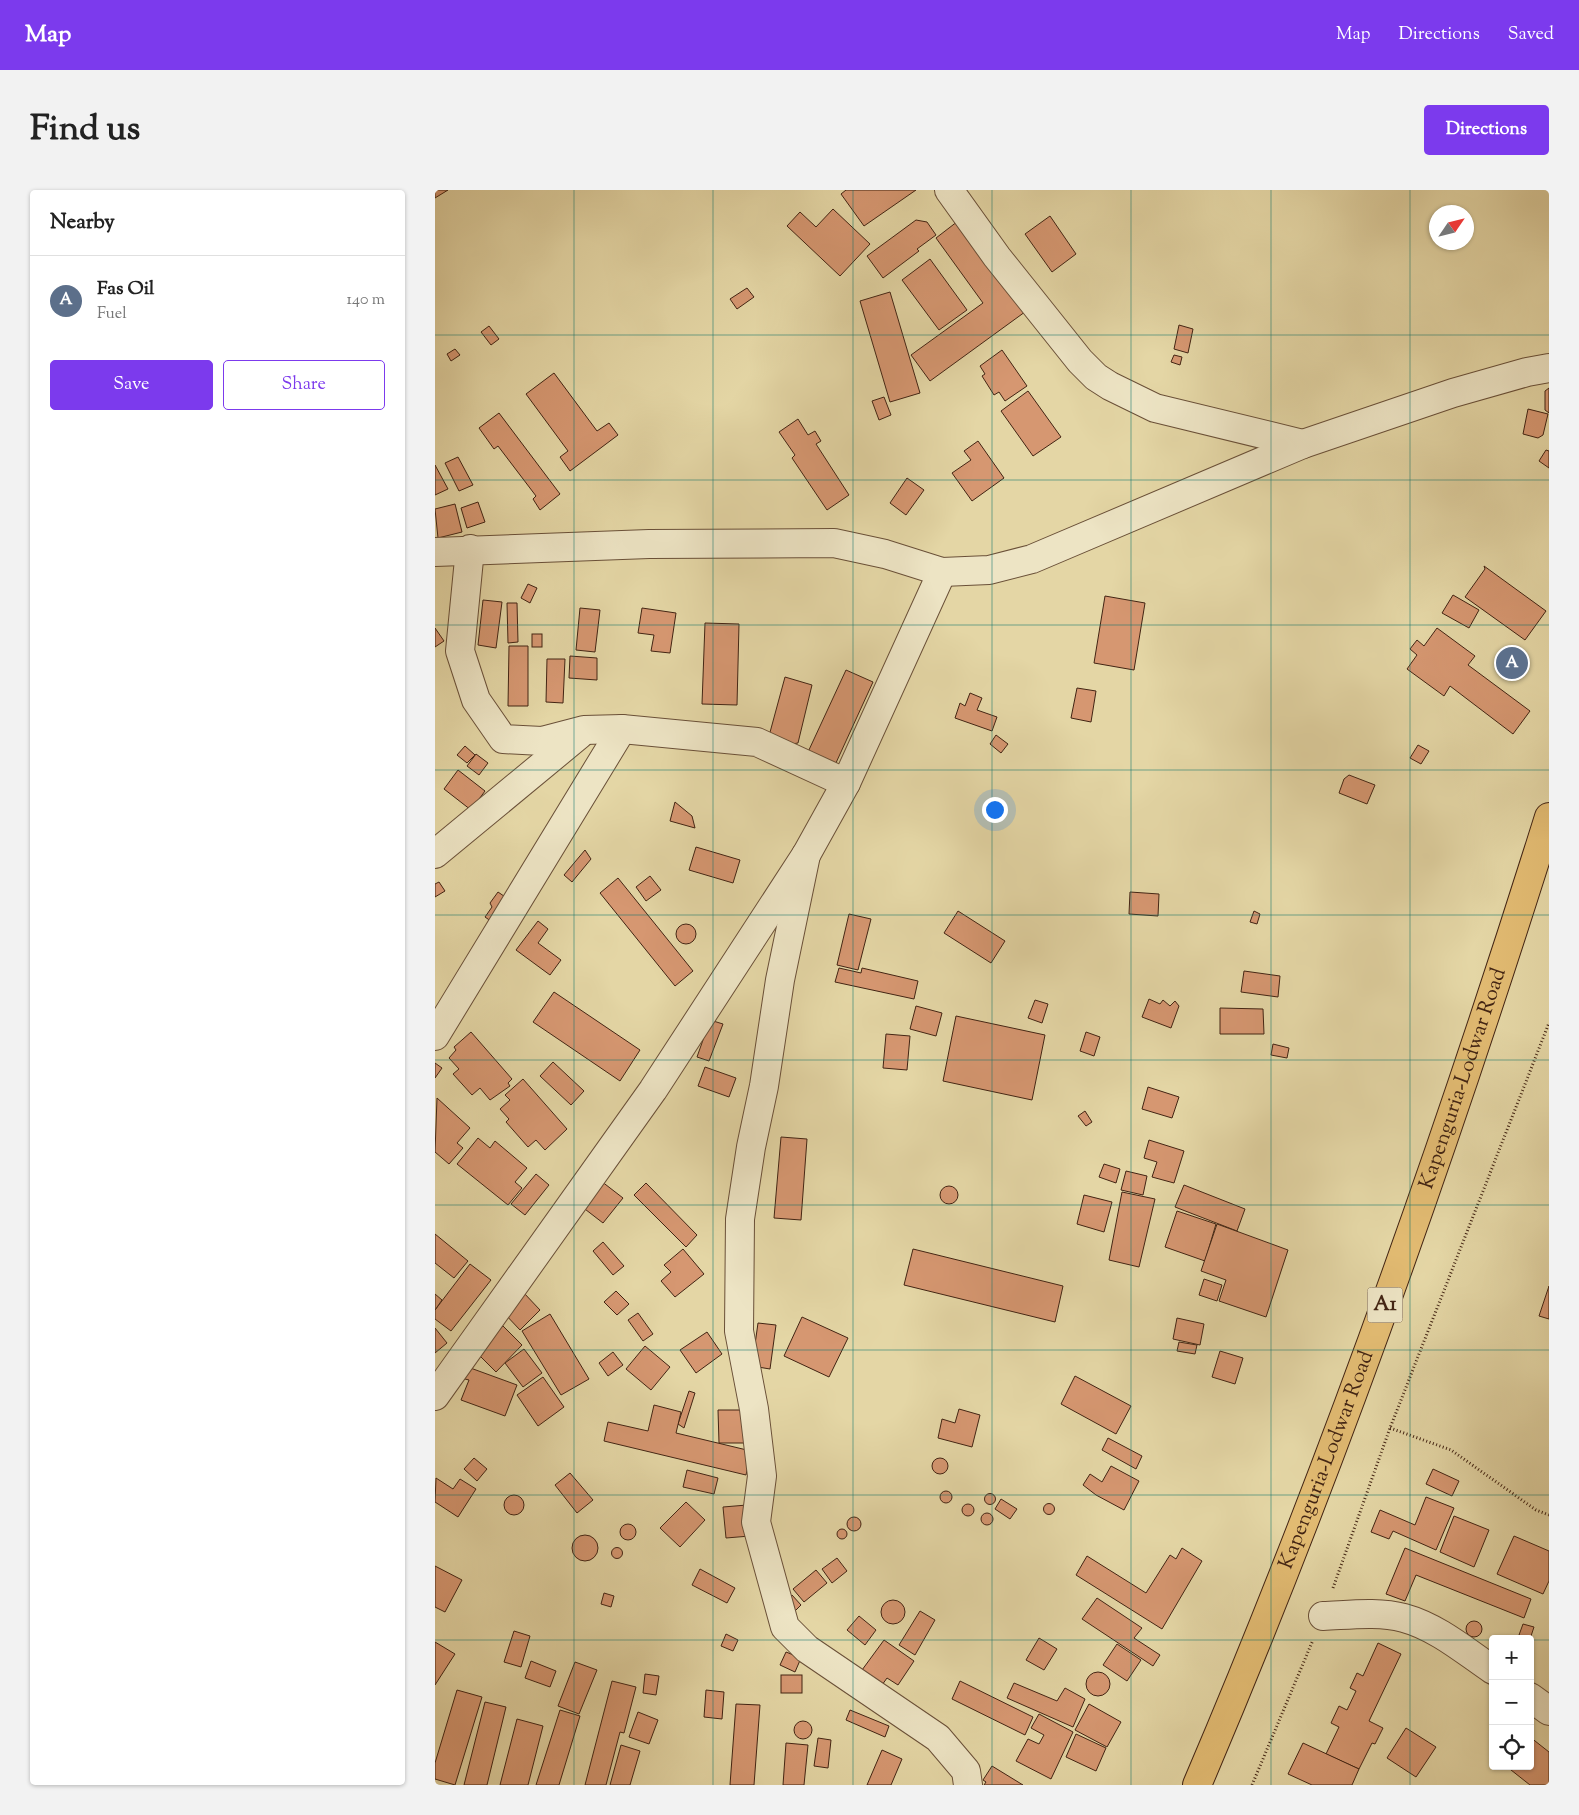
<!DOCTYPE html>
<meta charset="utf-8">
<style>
body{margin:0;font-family:"Sorts Mill Goudy",serif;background:#f2f2f2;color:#222}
.controls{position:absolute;right:15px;bottom:15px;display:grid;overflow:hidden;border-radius:5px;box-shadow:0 1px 4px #0004}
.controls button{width:45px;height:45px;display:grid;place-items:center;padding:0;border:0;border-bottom:1px solid #e0e0e0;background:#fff;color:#222;font:25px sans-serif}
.compass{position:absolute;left:994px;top:15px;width:45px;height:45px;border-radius:50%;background:#fff;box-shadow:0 1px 4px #0004;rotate:55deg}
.you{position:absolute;left:559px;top:619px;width:18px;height:18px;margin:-12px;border:4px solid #fff;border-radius:50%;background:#1a73e8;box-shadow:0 0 0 8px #1a73e833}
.badge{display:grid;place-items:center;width:32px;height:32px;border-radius:50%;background:#7c3aed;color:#fff;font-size:16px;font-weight:700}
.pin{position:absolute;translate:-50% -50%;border:2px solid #fff;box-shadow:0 1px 5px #0006}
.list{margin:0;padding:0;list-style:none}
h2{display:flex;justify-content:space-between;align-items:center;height:65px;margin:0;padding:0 20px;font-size:21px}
h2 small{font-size:16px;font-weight:400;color:#767676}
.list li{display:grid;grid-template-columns:32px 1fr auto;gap:15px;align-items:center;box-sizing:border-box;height:90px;padding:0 20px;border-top:1px solid #e0e0e0}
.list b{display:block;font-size:19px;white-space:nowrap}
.list p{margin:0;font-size:16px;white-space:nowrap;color:#767676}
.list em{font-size:16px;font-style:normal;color:#767676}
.actions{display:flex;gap:10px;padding:15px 20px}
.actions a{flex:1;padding:11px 0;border:1px solid #7c3aed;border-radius:5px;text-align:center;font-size:18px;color:#7c3aed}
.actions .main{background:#7c3aed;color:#fff}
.icon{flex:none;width:28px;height:28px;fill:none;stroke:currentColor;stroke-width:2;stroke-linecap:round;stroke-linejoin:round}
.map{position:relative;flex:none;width:1114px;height:1595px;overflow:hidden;border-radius:5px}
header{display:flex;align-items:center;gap:30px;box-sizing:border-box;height:70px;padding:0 25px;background:#7c3aed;color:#fff}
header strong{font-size:24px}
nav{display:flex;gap:28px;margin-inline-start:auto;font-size:18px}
.intro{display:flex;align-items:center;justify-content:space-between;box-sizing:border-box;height:120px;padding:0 30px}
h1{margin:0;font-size:35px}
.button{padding:12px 22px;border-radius:5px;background:#7c3aed;color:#fff;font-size:18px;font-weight:700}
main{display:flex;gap:30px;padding:0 30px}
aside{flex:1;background:#fff;border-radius:5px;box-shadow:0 1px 4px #0004}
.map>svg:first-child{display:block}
.building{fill:#d69771;stroke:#422413}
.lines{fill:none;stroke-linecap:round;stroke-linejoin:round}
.minor-casing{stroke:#6a5038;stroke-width:30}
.tertiary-casing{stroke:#6a5038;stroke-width:30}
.trunk-casing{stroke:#422413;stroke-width:30}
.path{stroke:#422413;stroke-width:3;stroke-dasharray:1 2.5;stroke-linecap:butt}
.minor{stroke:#ede4c4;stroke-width:28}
.tertiary{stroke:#ede4c4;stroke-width:28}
.trunk{stroke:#e2bb72;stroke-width:28}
.grid{fill:none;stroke:#0f766e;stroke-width:1;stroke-opacity:0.55}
.labels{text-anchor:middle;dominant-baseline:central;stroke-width:4.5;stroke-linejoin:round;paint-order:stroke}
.shield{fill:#ede4c4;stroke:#755e48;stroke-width:1}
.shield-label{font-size:20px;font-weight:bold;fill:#422413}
.street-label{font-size:21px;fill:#422413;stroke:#ede4c4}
</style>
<header>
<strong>Map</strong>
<nav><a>Map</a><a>Directions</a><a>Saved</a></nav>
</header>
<div class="intro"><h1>Find us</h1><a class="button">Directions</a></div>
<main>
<aside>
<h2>Nearby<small></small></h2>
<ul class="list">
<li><span class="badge" style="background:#5c6f8a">A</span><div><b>Fas Oil</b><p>Fuel</p></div><em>140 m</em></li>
</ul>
<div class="actions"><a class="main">Save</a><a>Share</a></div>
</aside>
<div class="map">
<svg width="1114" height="1595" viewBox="0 0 1114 1595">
<rect width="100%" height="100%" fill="#e4d6a5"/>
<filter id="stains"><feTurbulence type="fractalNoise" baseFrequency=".004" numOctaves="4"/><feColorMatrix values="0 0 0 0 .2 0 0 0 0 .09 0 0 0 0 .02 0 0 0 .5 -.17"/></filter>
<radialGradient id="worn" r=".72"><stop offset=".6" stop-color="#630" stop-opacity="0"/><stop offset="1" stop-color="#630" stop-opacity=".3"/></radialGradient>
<!-- building -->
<g class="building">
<polygon points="0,0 13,0 0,8"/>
<polygon points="411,0 481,0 429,36 406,4"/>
<polygon points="398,19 435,54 405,86 352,36 365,22 381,37"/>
<polygon points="615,26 641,64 617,82 590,44"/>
<polygon points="527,28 594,119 495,191 476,165 548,113 501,48"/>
<polygon points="481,30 492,32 501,45 482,59 484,61 448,88 432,66"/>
<polygon points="495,69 532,120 504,140 467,90"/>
<polygon points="312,98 319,107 302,119 295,109"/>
<polygon points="455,102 485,203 455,212 425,111"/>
<polygon points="744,135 758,139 753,163 739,159"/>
<polygon points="54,136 64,149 56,155 46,142"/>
<polygon points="20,159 25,165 16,171 12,164"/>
<polygon points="567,160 592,196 570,211 564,202 559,205 547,186 550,184 545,176"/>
<polygon points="739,165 747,167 745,175 736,172"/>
<polygon points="119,183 162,241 174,233 183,245 135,281 125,267 133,261 91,204"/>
<polygon points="1114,198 1114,223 1110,220 1110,201"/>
<polygon points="593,201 626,247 598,266 566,221"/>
<polygon points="449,207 456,225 444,230 437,211"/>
<polygon points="1093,219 1113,224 1108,245 1103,248 1088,244"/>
<polygon points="64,223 125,304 105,320 98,309 101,306 63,256 59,259 44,238"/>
<polygon points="363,229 373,245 380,241 386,251 381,254 414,305 392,320 357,268 360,265 344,242"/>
<polygon points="543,251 569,288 537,311 517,283 536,270 529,261"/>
<polygon points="1111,260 1114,261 1114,278 1104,271"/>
<polygon points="23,267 38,295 24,301 10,273"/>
<polygon points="0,275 13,299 0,305"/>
<polygon points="472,288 489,300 471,325 455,313"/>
<polygon points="43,312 50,332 32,338 26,318"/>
<polygon points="20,314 27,342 3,348 0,319"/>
<polygon points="1049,376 1111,421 1090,450 1030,407 1050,379"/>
<polygon points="93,394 102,398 95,413 86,408"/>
<polygon points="1018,405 1044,420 1034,438 1007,423"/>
<polygon points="670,406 710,413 699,480 659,473"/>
<polygon points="48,410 67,412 61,458 43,455"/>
<polygon points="72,413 82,413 83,452 73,453"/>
<polygon points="145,418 165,420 160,462 141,460"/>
<polygon points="207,418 241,423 235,463 216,461 219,445 203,443"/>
<polygon points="270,433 304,434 302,515 267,514"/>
<polygon points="0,438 9,451 0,457"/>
<polygon points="1002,438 1040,466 1033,475 1095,521 1078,544 1015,496 1009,506 972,479 982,465 975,459 982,450 989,456"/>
<rect x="97" y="444" width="10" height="13"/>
<polygon points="74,456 93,456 93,516 73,516"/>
<polygon points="135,466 162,468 162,490 134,488"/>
<polygon points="112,469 130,469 128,513 111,512"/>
<polygon points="411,480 438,492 400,575 373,562"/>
<polygon points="350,487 377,495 363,553 357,554 334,546"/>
<polygon points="642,498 661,501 656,532 636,528"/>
<polygon points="535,503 547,508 542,520 562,527 557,541 520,528 525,513 530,516"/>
<polygon points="561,545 573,554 566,563 555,554"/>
<polygon points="983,555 994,561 986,574 975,568"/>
<polygon points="30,556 40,565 32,573 22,565"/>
<polygon points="41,564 53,573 44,585 32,576"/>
<polygon points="23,580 50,601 36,620 9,599"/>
<polygon points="914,585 940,595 932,614 904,603 909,589"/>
<polygon points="240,612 257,626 260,638 235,631"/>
<polygon points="261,657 305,670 298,693 254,680"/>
<polygon points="150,660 156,669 137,692 129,685"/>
<polygon points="215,686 226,700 211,711 201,697"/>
<polygon points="183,688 258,781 240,796 165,703"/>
<polygon points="4,692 10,701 0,707 0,694"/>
<polygon points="63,702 79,713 63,736 50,727 57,717 55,713"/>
<polygon points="695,702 724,704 723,726 694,724"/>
<polygon points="523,721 570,751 556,773 509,743"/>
<polygon points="819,721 825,724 822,734 815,732"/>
<polygon points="414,724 436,729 423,780 402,775"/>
<polygon points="103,731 113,739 103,753 126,770 115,785 81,760"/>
<circle cx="251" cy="744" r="10"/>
<polygon points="404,778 426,783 427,778 483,791 479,809 400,792"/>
<polygon points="809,781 845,786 843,807 806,802"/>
<polygon points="119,802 205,860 185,891 98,832"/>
<polygon points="714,809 725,814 728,810 735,816 740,811 744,816 736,838 707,827"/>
<polygon points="600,810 613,814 607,833 593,828"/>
<polygon points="481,816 507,823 501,846 475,839"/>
<polygon points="785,818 828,819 829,844 785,844"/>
<polygon points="521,826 610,845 597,910 508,891"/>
<polygon points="275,830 288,834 274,871 262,867"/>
<polygon points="36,842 77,889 73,893 75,896 55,910 45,898 37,905 18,884 24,879 14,868 21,860 19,857"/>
<polygon points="651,842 665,847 659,866 645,861"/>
<polygon points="451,844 475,846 472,880 448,878"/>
<polygon points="838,854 854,858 852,868 836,865"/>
<polygon points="118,872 149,901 136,915 105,886"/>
<polygon points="0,873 7,878 0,888"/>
<polygon points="270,877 301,888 294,907 263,896"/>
<polygon points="88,889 132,939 110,960 101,950 93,957 71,932 74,929 65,919 75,910 70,905"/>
<polygon points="713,897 744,907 737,928 707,919"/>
<polygon points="2,908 35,938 22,953 28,958 14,974 0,962"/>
<polygon points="650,921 657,932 651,936 643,926"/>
<polygon points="346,947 372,949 366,1030 339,1028"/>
<polygon points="43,948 55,958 60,951 92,978 80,992 87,998 73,1015 22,974"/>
<polygon points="714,950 749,961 739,993 717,987 722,972 709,968"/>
<polygon points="669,974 685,979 681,993 664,987"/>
<polygon points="691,981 712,986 708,1005 686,1000"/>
<polygon points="101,984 114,995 90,1025 76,1014"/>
<polygon points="166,991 188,1008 168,1033 146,1016"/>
<polygon points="211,993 262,1045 251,1057 199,1005"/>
<polygon points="749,995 810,1019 802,1041 740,1017"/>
<circle cx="514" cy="1005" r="9"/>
<polygon points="687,1002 720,1009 704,1077 674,1070"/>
<polygon points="649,1005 677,1012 669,1042 642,1034"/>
<polygon points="742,1021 781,1034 770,1071 730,1057"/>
<polygon points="782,1034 853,1060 831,1127 784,1111 791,1090 766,1081"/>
<polygon points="0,1044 33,1071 19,1088 0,1073"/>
<polygon points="168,1052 189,1076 178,1085 158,1061"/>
<polygon points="248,1059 269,1084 240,1107 226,1091 236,1082 229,1075"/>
<polygon points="478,1059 628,1096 620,1132 469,1095"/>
<polygon points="35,1074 56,1090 16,1141 0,1129 0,1120"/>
<polygon points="769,1089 787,1095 782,1111 764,1105"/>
<polygon points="1114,1096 1114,1129 1104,1126"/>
<polygon points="181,1101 194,1114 182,1125 169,1112"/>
<polygon points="88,1102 105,1120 85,1140 68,1122"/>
<polygon points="0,1104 7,1110 0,1120"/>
<polygon points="203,1123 218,1144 208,1151 193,1130"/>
<polygon points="115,1124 154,1189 126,1205 87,1141"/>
<polygon points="367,1127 413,1148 394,1187 349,1166"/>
<polygon points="742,1128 769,1134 765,1155 738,1149"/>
<polygon points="323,1133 341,1135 335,1179 317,1176"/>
<polygon points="68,1136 87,1155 61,1182 42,1163"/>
<polygon points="0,1138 12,1153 0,1163"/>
<polygon points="272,1142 287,1164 261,1183 245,1160"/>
<polygon points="744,1152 762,1155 760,1164 742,1161"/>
<polygon points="210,1156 235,1177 216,1200 191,1179"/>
<polygon points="89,1159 107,1183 88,1197 70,1173"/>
<polygon points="785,1161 808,1168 800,1194 777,1187"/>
<polygon points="178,1162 188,1175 173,1186 164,1173"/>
<polygon points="30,1176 82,1195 70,1226 26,1210 34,1190 26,1188"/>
<polygon points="640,1186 696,1216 681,1244 626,1214"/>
<polygon points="108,1187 129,1217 103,1236 82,1205"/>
<polygon points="254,1201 260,1203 249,1238 243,1234"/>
<polygon points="219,1215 246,1222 241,1243 316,1261 311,1285 169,1251 173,1232 213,1241"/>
<polygon points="524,1219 545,1225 537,1257 503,1248 507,1229 520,1233"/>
<polygon points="283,1220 310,1220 310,1253 284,1253"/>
<polygon points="673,1248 707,1266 701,1279 667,1260"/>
<polygon points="39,1268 52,1279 42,1291 29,1279"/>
<circle cx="505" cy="1276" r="8"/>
<polygon points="676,1276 704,1291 689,1320 661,1305 648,1295 655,1284 667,1292"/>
<polygon points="998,1279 1024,1291 1017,1306 991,1294"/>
<polygon points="252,1280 283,1288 279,1304 248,1297"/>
<polygon points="135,1283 158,1310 142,1323 120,1295"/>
<polygon points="1,1288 18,1299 25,1289 41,1299 23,1327 0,1312"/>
<circle cx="511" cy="1307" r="6"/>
<circle cx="555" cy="1309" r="5.5"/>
<circle cx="79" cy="1315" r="10"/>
<polygon points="991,1307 1019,1318 1001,1360 958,1341 954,1349 936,1342 945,1320 980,1335"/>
<polygon points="566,1309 582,1319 575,1329 560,1319"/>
<polygon points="251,1312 270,1330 245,1357 225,1338"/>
<circle cx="614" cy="1319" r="5.5"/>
<circle cx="533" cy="1320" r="6"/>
<polygon points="312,1315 315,1346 291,1348 288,1317"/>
<circle cx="552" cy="1329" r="6"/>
<polygon points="1019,1326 1054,1340 1039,1377 1005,1362"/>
<circle cx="419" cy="1334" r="7"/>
<circle cx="193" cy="1342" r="8"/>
<circle cx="407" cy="1344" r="5"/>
<circle cx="150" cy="1358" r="13"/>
<polygon points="1079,1346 1114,1361 1114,1391 1108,1404 1062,1384"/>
<circle cx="182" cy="1363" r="5.5"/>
<polygon points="747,1358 767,1371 727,1439 641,1385 652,1366 711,1403 735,1365 741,1369"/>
<polygon points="970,1358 1096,1409 1089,1428 981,1385 970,1411 951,1404"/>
<polygon points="402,1368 412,1381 397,1393 387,1379"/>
<polygon points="0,1376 27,1390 10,1422 0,1417"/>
<polygon points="265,1379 300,1398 292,1413 257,1395"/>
<polygon points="381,1380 392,1393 369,1412 358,1399"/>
<polygon points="169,1403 179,1406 176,1417 166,1414"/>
<polygon points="357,1405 366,1415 358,1423 348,1413"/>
<polygon points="662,1408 707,1438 699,1448 725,1465 718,1476 647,1429"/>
<circle cx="458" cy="1422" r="12"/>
<polygon points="485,1421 500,1430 480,1465 464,1455"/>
<polygon points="424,1426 441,1440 430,1455 412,1440"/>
<circle cx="1039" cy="1439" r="8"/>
<polygon points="1088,1434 1099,1437 1095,1449 1084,1445"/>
<polygon points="79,1441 95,1446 86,1477 69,1472"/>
<polygon points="291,1444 303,1450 298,1461 286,1456"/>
<polygon points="604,1448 622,1459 609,1480 591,1470"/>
<polygon points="449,1450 479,1471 463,1495 452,1488 447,1495 427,1480"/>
<polygon points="0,1452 20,1464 0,1495"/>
<polygon points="943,1453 966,1464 934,1531 948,1538 940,1554 937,1553 924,1579 891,1564 904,1537 896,1533 904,1516 912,1520 921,1501 915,1498 922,1483 928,1486"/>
<polygon points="682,1454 706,1470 692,1491 668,1475"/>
<polygon points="351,1462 366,1468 360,1482 345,1475"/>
<polygon points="96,1471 121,1481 115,1497 90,1488"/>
<polygon points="140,1472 162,1480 144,1524 123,1516"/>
<circle cx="663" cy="1494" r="12"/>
<polygon points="210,1484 224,1486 221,1505 208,1503"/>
<rect x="346" y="1485" width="21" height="18"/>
<polygon points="177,1491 201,1497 189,1543 185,1542 171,1595 150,1595"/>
<polygon points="525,1491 598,1527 590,1545 517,1509"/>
<polygon points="579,1493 622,1511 630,1498 650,1509 638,1537 572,1508"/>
<polygon points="22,1500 47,1507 20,1595 0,1589 0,1573"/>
<polygon points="271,1500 289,1502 287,1529 269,1527"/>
<polygon points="50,1512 71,1517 52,1595 29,1595"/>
<polygon points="301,1514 325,1515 319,1595 295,1595"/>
<polygon points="654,1514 686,1532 672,1557 640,1540"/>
<polygon points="125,1520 145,1526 124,1595 101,1595"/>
<polygon points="415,1520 454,1536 450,1547 411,1530"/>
<polygon points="203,1522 223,1530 214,1554 194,1547"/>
<polygon points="604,1524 638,1542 616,1589 581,1571 593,1549 604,1554 609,1545 596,1538"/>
<polygon points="82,1529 108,1536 93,1595 65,1595"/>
<circle cx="368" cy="1540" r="9"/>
<polygon points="971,1538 1001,1557 981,1587 952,1568"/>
<polygon points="641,1544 671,1558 661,1581 631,1567"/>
<polygon points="1095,1547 1114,1562 1114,1595 1095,1595 1071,1576 1095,1576"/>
<polygon points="383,1548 396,1550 393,1578 379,1576"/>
<polygon points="351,1553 373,1555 369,1595 348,1595"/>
<polygon points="868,1553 924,1579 917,1595 877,1595 853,1584"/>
<polygon points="186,1555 205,1561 195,1595 175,1595"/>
<polygon points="447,1560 467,1569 456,1595 432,1595"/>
<polygon points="557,1576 588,1595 549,1595 551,1592 548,1590"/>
</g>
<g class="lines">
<defs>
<g id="minor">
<polyline points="514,0 562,67 645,171 661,187 675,196 720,218 868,254"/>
<polyline points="35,359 25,461 41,510 68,549 107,551 149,540 187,539 322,552 411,593"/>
<polyline points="0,664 144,545"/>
<polyline points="371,665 345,790 329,896 316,957 305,1029 304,1141 319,1219 327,1286 321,1332 350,1437 372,1459 503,1548 531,1581 533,1595"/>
<polyline points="0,846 187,539"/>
<polyline points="0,1206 218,900 371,665 411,593 507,382"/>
<path d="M 888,1426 C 914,1425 943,1421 969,1428 C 1002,1437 1030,1461 1058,1480"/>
<polyline points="1095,1507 1114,1521"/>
</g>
<polyline id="tertiary" points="0,362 214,354 399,353 450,364 507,382 554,380 597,369 868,254 1018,203 1092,182 1114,178"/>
<g id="trunk">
<path id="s1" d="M 762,1595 C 897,1279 1011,955 1114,627"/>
</g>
</defs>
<!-- minor casing -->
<use href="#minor" class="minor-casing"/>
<!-- tertiary casing -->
<use href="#tertiary" class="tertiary-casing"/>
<!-- trunk casing -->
<use href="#trunk" class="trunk-casing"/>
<!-- path -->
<g class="path">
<polyline points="955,1238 1016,1260 1101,1320 1114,1325"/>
<polyline points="898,1398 955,1238 1114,833"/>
<polyline points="817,1595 878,1450"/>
</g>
<!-- minor -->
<use href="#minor" class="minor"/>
<!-- tertiary -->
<use href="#tertiary" class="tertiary"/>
<!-- trunk -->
<use href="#trunk" class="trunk"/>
</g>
<!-- grid -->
<path class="grid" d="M 139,0 L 139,1595M 278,0 L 278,1595M 418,0 L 418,1595M 557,0 L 557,1595M 696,0 L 696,1595M 836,0 L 836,1595M 975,0 L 975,1595M 0,145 L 1114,145M 0,290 L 1114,290M 0,435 L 1114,435M 0,580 L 1114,580M 0,725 L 1114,725M 0,870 L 1114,870M 0,1015 L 1114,1015M 0,1160 L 1114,1160M 0,1305 L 1114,1305M 0,1450 L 1058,1450M 1095,1450 L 1114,1450"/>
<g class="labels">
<!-- shield labels -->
<rect class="shield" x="932.5" y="1097.5" width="35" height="35" rx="4"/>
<g class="shield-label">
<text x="950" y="1115">A1</text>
</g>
<!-- street labels -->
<g class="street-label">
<text stroke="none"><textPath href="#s1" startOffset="755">Kapenguria-Lodwar Road</textPath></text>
<text stroke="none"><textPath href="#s1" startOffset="350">Kapenguria-Lodwar Road</textPath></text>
</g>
</g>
<rect width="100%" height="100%" filter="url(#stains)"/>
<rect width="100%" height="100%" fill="url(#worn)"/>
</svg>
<div class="controls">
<button>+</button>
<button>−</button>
<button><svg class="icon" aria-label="locate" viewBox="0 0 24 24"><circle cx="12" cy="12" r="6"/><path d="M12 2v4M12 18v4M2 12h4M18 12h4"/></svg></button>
</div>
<svg class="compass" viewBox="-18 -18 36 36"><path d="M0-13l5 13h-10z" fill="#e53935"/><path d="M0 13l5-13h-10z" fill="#767676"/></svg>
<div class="you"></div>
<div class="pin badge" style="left:1077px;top:473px;background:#5c6f8a">A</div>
</div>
</main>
